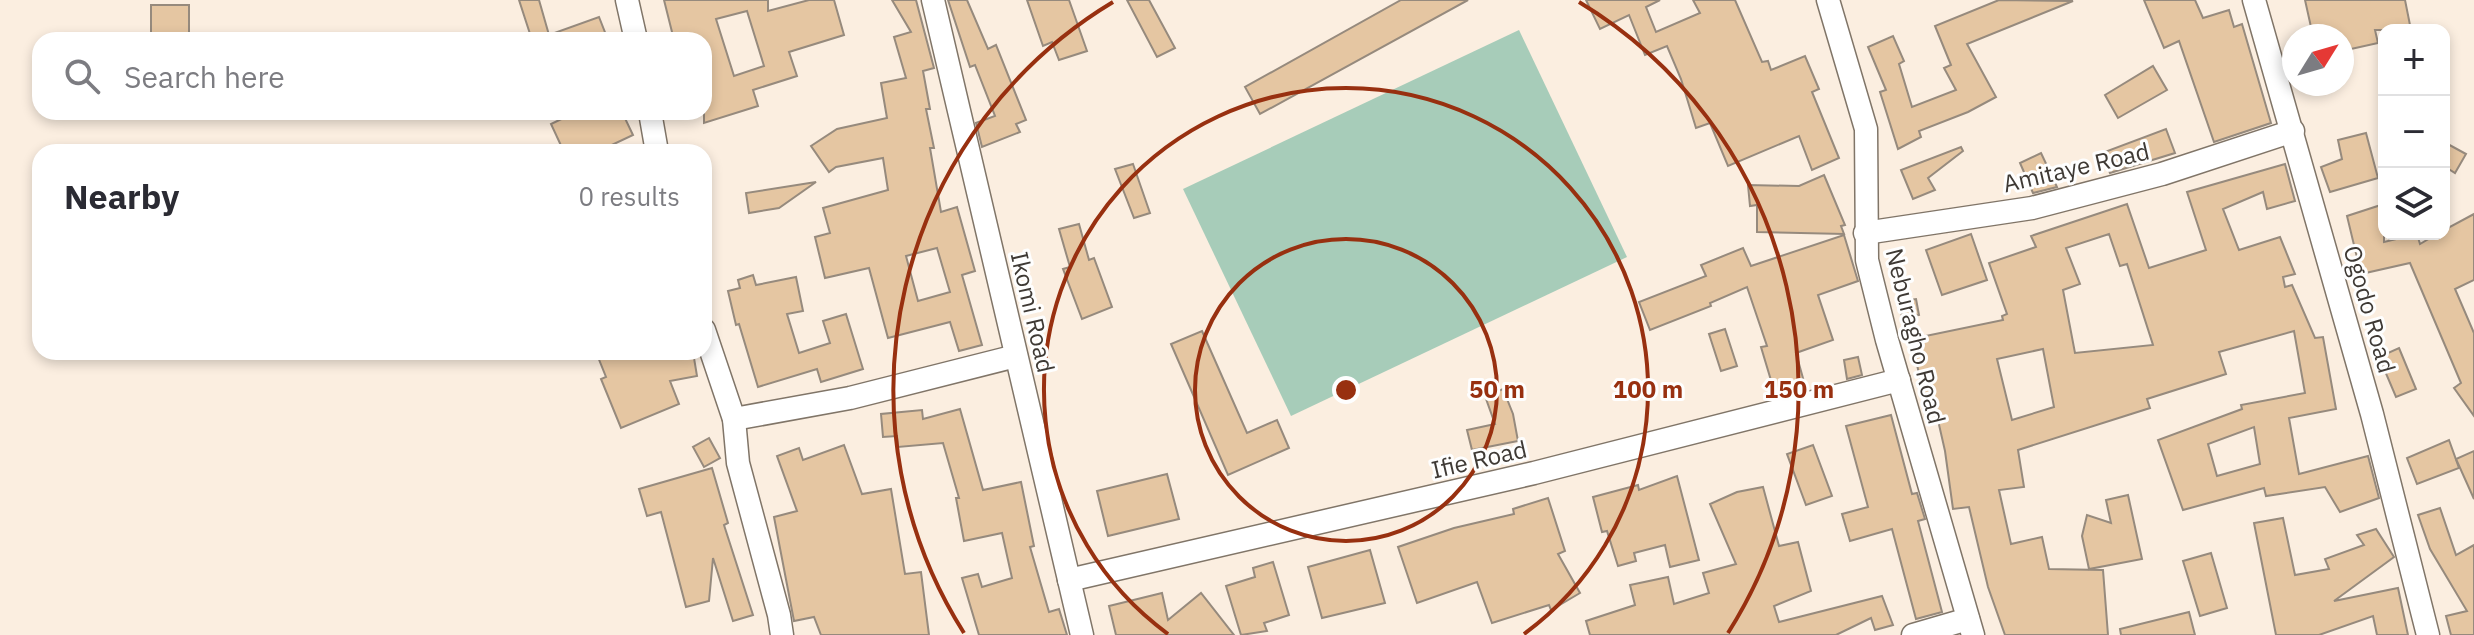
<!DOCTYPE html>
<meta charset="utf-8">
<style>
body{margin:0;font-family:"IBM Plex Sans",sans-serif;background:#f2f2f3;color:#2b2b33}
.controls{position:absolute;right:24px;top:24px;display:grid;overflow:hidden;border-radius:16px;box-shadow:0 4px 12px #0003}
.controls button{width:72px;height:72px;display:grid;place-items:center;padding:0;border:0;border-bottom:2px solid #e1e1e2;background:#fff;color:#2b2b33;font:40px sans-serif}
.compass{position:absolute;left:2282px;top:24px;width:72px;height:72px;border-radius:50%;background:#fff;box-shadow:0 4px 12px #0003;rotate:53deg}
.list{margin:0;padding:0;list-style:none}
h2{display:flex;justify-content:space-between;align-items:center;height:104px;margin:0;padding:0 32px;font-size:34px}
h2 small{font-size:26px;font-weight:400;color:#7c7c81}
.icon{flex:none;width:44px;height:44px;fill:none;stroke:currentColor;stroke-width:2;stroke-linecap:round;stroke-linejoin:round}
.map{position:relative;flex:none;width:2474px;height:635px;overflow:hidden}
.search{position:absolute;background:#fff;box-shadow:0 4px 12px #0003;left:32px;top:32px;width:680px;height:88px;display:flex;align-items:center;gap:20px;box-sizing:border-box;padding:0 28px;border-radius:24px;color:#7c7c81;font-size:30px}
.panel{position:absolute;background:#fff;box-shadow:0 4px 12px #0003;left:32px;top:144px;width:680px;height:216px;border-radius:24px}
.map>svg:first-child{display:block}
.green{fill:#a7ccb9}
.building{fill:#e5c6a2;stroke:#968a7d;stroke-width:2;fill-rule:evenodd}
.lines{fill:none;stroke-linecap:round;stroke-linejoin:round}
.minor-casing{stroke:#807568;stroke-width:25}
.minor{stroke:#fff;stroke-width:22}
.ring{fill:none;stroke:#983010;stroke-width:4}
.labels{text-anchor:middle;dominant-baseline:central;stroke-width:6;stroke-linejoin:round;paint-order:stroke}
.street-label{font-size:24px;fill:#3e3934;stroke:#fefefe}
.centre{fill:#983010;stroke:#fefefe;stroke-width:4}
.ring-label{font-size:24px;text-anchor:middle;font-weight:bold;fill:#983010;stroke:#fefefe;stroke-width:6;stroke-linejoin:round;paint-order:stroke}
</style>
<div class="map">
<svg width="2474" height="635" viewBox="0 0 2474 635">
<rect width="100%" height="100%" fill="#fbeee0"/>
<!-- green -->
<polygon class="green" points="1519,30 1627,257 1291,416 1183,189"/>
<!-- building -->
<g class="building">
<polygon points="519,0 539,0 549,35 599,17 608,40 532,40"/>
<path d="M 664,0 L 768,0 L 768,11 L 809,0 L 834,0 L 844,35 L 789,52 L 797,76 L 753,90 L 758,106 L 704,123 L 704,40 L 674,40 ZM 747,11 L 764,66 L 734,76 L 716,19 Z"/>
<path d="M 892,0 L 916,0 L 934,68 L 923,71 L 930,109 L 926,109 L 934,148 L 930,148 L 941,212 L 957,207 L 975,271 L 962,275 L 982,345 L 959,351 L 950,322 L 888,338 L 869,268 L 825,278 L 815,237 L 830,233 L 823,208 L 888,190 L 883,158 L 836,167 L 829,172 L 811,146 L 837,129 L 887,118 L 881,83 L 906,78 L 894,37 L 911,32 ZM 937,248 L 950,292 L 918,301 L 906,256 Z"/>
<polygon points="948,0 967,0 988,49 996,45 1026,120 1016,124 1020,132 982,147 976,123 995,116 975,65 970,67"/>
<polygon points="1027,0 1069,0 1087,51 1059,60 1052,42 1043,46"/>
<polygon points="1127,0 1149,0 1175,48 1157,57"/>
<polygon points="1401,0 1468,0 1260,114 1245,87"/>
<polygon points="1586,0 1660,0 1646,7 1656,32 1700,13 1693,0 1735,0 1762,62 1768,61 1771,70 1805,56 1819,89 1812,92 1839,158 1812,170 1799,136 1728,166 1710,123 1696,128 1681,79 1667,46 1645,55 1629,15 1600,29"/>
<polygon points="1999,0 2073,1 1967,44 1996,97 1968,112 1919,131 1921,137 1898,149 1880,92 1886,90 1868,47 1893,36 1904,61 1899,64 1912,107 1956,90 1944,68 1951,65 1935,26"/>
<polygon points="2144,0 2195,0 2203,18 2229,10 2234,27 2242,24 2271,123 2214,142 2179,41 2164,48"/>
<polygon points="2305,0 2405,0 2411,30 2375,30 2378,43 2342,51 2342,36 2313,36"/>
<rect x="151" y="5" width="38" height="33"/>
<polygon points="2153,66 2167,90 2118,118 2105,95"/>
<polygon points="576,112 622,112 633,135 597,152 564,152 551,124"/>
<polygon points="2166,129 2175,153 2110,173 2102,153"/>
<polygon points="2366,133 2378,178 2330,192 2321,167 2342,159 2338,140"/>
<polygon points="2444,142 2466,154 2455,173 2444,166"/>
<polygon points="1961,147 1963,151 1928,178 1935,190 1913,199 1901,170"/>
<polygon points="2041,153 2057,187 2033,193 2020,163"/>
<polygon points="1133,164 1150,213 1134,218 1115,169"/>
<path d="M 2285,164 L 2295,201 L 2267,209 L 2263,192 L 2223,209 L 2239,250 L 2280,237 L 2295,274 L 2283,277 L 2285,287 L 2292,285 L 2315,338 L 2323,337 L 2336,409 L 2289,418 L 2299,474 L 2368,456 L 2379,498 L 2340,512 L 2325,487 L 2266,496 L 2264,488 L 2183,510 L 2158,440 L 2242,409 L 2241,405 L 2305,393 L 2294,331 L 2219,352 L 2226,374 L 2147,399 L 2150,408 L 2018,450 L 2024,487 L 1999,490 L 2011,544 L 2042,537 L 2049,569 L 2103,570 L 2108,635 L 2005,635 L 1988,587 L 1969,507 L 1953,509 L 1945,451 L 1935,407 L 1927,408 L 1911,339 L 2003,320 L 2002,316 L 2007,314 L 1989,263 L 2036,247 L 2031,236 L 2127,204 L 2149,268 L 2206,250 L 2187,192 ZM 2109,234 L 2120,266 L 2127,264 L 2153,345 L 2075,353 L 2063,290 L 2080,284 L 2066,248 ZM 2043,349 L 2054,407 L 2012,420 L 1997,359 ZM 2254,427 L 2260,464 L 2217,476 L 2208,444 Z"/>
<polygon points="1824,175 1845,225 1841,226 1844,234 1757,232 1757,205 1750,206 1748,185 1799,186"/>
<polygon points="816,182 779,208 749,213 746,193"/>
<polygon points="2384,204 2384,242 2417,234 2420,244 2437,234 2444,234 2444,230 2474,214 2474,280 2455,289 2474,333 2474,416 2454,388 2461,383 2410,263 2361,274 2347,216"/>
<polygon points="1079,224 1089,260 1094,258 1112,307 1082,319 1063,269 1070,267 1059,229"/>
<polygon points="1971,234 1987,280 1942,295 1926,250"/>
<polygon points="1844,235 1858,281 1818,295 1833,340 1796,353 1806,389 1776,397 1761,347 1767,346 1747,287 1710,303 1711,306 1650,330 1639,302 1706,276 1701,265 1743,248 1751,266"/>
<polygon points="753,275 756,285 796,277 803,311 787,314 799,353 830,343 823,321 846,314 863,369 821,382 817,369 758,387 739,324 736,325 728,291 740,288 738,280"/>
<polygon points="1916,299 1919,315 1902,318 1900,301"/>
<polygon points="1725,329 1737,366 1721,371 1709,334"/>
<polygon points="1202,331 1247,433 1277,420 1289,448 1228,475 1171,344"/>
<polygon points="2399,348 2416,389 2396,397 2379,357"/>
<polygon points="596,352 693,352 697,376 670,381 679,404 621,428 601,379 606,377"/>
<polygon points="1858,357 1862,375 1847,379 1844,360"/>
<polygon points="1503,389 1513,414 1518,441 1472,450 1467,430 1495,424 1485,396"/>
<polygon points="960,409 983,490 1021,482 1034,546 1030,547 1049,612 1059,609 1067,635 979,635 962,578 978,574 982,587 1012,578 1002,533 964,541 956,498 959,498 943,443 898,447 897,436 883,437 881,414 922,410 923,419"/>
<polygon points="1891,415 1912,494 1917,493 1925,519 1918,521 1942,612 1916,619 1892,529 1850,541 1842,514 1868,507 1846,426"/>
<polygon points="709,438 720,458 704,467 693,447"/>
<polygon points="2449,440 2459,468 2417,484 2407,458"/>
<polygon points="844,445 862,494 891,489 905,574 921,572 929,635 821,635 814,617 794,621 774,517 797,511 777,456 799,448 803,460"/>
<polygon points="1813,445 1832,496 1806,505 1787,454"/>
<polygon points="2474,451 2474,499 2456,459"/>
<polygon points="712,468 728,523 724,525 753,615 733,621 713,558 709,601 686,607 661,512 647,516 639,489"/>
<polygon points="1167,474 1179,519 1108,536 1097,491"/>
<polygon points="1677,476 1699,560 1670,567 1665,545 1634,553 1636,561 1618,566 1607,531 1602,532 1593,497 1638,485 1639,490"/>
<polygon points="1763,487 1779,546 1798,542 1811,591 1774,606 1779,622 1882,596 1893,625 1875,630 1871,618 1836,635 1590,635 1586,621 1635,605 1630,585 1668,577 1674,604 1709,593 1703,573 1736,564 1710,504 1737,492"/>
<polygon points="2128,495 2142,559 2089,569 2082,536 2087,515 2111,523 2106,500"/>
<polygon points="1548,498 1565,551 1558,554 1580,593 1551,610 1549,605 1492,623 1477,582 1417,603 1398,547 1454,528 1514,514 1513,509"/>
<polygon points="2440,508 2456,555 2474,545 2474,635 2451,635 2446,616 2467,611 2430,549 2418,515"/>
<polygon points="2283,518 2295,575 2329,569 2325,559 2364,545 2357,535 2376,529 2394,557 2334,601 2398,588 2408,635 2377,635 2373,616 2319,635 2276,635 2254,523"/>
<polygon points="1370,550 1385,603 1322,618 1308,567"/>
<polygon points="2211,553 2227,608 2200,616 2183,561"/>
<polygon points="1273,562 1289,615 1264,623 1267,631 1241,635 1226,586 1255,577 1253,568"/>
<polygon points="1162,593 1168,620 1201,593 1234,635 1116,635 1109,606"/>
<polygon points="2189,612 2195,635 2121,635 2120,629"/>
</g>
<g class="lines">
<defs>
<g id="minor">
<polyline points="627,0 636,40"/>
<polyline points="933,0 1082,635"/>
<polyline points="1828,0 1866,129 1867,260 1887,340 1973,635"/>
<polyline points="2254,0 2372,414 2428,635"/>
<polyline points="650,112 657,152"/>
<polyline points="1865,233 2032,208 2162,174 2293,131"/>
<polyline points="704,330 734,419 738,463 779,615 782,635"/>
<polyline points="734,419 850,398 1016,356"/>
<polyline points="1069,580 1534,473 1899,380"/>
<polyline points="1913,635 1968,619"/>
</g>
</defs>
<!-- minor casing -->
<use href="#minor" class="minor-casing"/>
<!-- minor -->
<use href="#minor" class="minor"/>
</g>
<!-- distance rings -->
<g class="ring">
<circle cx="1346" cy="390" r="151"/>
<path d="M1168 634A302 302 0 1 1 1524 634"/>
<path d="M964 633A453 453 0 0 1 1113 2M1579 2A453 453 0 0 1 1728 633"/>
</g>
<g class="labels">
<!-- street labels -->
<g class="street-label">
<text transform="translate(2076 167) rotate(-13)">Amitaye Road</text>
<text transform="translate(2370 309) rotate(74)">Ogodo Road</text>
<text transform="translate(1033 312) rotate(77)">Ikomi Road</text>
<text transform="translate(1916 336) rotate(76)">Neburagho Road</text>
<text transform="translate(1479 459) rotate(-13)">Ifie Road</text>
</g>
</g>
<circle cx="1346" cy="390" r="12" class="centre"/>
<g class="ring-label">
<text x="1497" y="398">50 m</text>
<text x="1648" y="398">100 m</text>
<text x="1799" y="398">150 m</text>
</g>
</svg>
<div class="controls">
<button>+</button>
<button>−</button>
<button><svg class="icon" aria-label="layers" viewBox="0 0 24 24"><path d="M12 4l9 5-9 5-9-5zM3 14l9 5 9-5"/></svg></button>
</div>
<svg class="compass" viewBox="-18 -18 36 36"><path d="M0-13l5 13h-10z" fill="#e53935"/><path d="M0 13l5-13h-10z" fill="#7c7c81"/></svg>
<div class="search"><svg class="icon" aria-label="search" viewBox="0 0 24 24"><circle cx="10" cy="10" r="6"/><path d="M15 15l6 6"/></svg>Search here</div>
<section class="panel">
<h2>Nearby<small>0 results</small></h2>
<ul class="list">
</ul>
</section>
</div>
